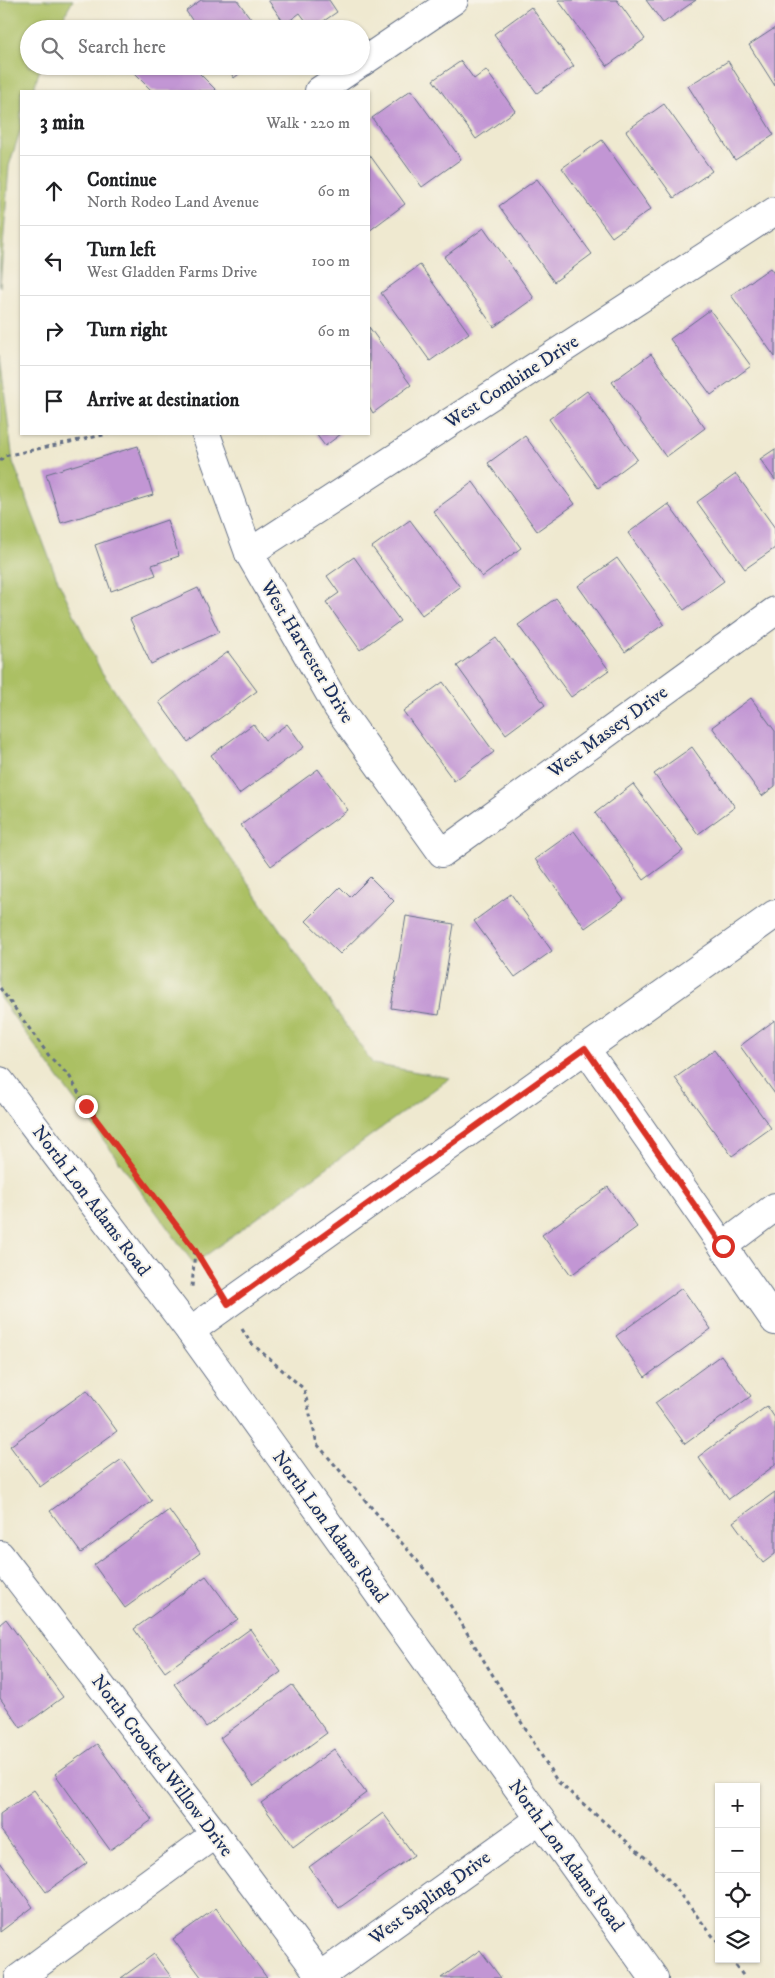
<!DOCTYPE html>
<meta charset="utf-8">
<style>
body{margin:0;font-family:"IM FELL DW Pica",serif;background:#f6f6f6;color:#202124}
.controls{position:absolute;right:15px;bottom:15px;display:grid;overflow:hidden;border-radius:0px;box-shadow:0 1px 4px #0004}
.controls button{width:45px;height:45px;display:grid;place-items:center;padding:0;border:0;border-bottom:1px solid #e0e0e0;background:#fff;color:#202124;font:25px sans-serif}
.stop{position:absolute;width:15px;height:15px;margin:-11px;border:4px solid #d93025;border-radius:50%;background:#fff}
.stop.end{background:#d93025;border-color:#fff;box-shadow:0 1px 5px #0008}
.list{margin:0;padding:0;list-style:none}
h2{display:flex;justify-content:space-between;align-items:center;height:65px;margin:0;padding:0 20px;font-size:21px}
h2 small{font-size:16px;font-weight:400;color:#757577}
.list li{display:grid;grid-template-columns:32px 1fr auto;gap:15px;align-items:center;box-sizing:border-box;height:70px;padding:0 20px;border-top:1px solid #e0e0e0}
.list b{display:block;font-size:19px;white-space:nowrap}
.list p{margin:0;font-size:16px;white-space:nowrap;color:#757577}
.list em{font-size:16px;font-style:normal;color:#757577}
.icon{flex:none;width:28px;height:28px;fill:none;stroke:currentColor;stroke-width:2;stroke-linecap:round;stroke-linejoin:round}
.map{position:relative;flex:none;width:775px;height:1978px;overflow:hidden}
.search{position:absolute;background:#fff;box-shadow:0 1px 4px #0004;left:20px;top:20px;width:350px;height:55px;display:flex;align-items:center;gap:12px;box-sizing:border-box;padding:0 18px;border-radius:28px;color:#757577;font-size:19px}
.panel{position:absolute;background:#fff;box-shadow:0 1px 4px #0004;left:20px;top:90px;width:350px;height:345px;border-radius:0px}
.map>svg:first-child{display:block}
.green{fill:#abc064;stroke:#637861}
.building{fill:#c296d4}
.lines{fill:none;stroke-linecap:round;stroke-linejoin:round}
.minor-casing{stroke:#657086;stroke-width:30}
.path{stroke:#657086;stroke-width:3;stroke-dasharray:4 4;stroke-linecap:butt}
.minor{stroke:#fff;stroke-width:28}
.route{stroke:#d93025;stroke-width:6}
.labels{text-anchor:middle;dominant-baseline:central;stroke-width:4;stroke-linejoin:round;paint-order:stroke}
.street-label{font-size:19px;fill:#1b2f5e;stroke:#f7f3e8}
</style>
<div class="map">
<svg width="775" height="1978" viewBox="0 0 775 1978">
<rect width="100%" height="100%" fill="#f7f3e8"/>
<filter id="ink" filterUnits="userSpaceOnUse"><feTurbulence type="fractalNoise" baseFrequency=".02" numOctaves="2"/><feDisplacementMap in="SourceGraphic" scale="10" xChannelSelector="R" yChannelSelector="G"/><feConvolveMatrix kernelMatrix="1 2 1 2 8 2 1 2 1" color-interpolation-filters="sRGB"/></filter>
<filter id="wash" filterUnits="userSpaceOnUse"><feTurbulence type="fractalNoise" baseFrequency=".0096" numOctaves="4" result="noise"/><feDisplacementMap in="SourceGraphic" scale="20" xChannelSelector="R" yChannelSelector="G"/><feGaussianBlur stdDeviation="1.12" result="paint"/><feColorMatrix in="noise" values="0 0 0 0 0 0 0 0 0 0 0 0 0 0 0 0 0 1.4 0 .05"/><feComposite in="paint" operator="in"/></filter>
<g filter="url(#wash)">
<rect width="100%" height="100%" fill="#efe9d0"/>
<!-- green -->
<g class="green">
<polygon points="0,0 73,0 57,29 29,29 29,66 41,66 33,91 21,91 21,128 9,166 0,287"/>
<polygon points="0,356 13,462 56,576 101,671 373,1064 450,1078 194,1264 0,998"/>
</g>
<g id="blocks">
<!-- building -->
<g class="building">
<polygon points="201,0 237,0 257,27 254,29 198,29 186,11"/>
<polygon points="268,0 329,0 337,12 312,29 300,13 285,24"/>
<polygon points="558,0 617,0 645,39 607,66"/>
<polygon points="646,0 696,0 663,23"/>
<polygon points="531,7 574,66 537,93 494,34"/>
<polygon points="775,28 775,86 749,45"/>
<polygon points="461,61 474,79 486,70 515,111 476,139 433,80"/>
<polygon points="728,61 774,135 735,160 688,86"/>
<polygon points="132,66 192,66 217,91 152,91 130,69"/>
<polygon points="226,66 249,66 234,78"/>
<polygon points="411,90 461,159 422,187 372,118"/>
<polygon points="664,104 712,171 674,198 626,131"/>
<polygon points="602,140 651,209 612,237 562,168"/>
<polygon points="369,154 405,204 369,231"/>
<polygon points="537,179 592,254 554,282 499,206"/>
<polygon points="484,228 534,298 494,327 444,257"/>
<polygon points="420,265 469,333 430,361 381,293"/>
<polygon points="770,268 775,275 775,357 731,295"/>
<polygon points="710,310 751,366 711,395 670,339"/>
<polygon points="369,327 411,385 373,413 369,406"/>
<polygon points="651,354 705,428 666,457 612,382"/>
<polygon points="587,391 637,459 598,488 549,419"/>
<polygon points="316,434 341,434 325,446"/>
<polygon points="525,436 575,504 537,531 488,463"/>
<polygon points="138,446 153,495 61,523 46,474"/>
<polygon points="775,449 775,480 760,459"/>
<polygon points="736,474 775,528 775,548 745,569 697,502"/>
<polygon points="473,482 521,548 482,577 433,511"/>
<polygon points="668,504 724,581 684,610 628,533"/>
<polygon points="167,520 179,556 152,565 156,575 111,591 95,545"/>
<polygon points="410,520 460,587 422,615 372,547"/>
<polygon points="354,557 400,621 360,650 326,602 339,593 327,576"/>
<polygon points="617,558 664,624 625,652 578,586"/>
<polygon points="198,588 219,632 151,664 130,619"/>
<polygon points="556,598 609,670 571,697 518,625"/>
<polygon points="496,638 545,705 506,734 457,666"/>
<polygon points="228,652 257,691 188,742 159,702"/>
<polygon points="443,682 494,752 454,781 403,711"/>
<polygon points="751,698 775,731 775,786 762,796 712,727"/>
<polygon points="253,724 265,740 287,724 304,747 239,794 211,755"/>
<polygon points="692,747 735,807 698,834 654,774"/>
<polygon points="318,769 348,810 271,866 241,825"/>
<polygon points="633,784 683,851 644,880 595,813"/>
<polygon points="574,831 624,900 585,928 535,859"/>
<polygon points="370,877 394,901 340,954 306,921 340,887 350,897"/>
<polygon points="511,894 552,951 515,977 474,921"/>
<polygon points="406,916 454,924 439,1015 391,1008"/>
<polygon points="775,1020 775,1094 740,1046"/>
<polygon points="714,1050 771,1128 732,1156 675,1078"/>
<polygon points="608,1187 637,1227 571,1275 542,1235"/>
<polygon points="682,1288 711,1329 645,1377 616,1336"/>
<polygon points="721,1355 751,1396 685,1444 655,1403"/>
<polygon points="87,1390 117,1431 40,1487 10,1446"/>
<polygon points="767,1406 775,1418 775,1465 729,1499 698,1457"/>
<polygon points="122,1459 152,1501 81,1553 50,1511"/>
<polygon points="775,1492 775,1554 763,1563 733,1522"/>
<polygon points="169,1510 200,1553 125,1608 94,1565"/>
<polygon points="206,1576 238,1619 165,1672 134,1629"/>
<polygon points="6,1619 63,1697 21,1728 0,1698 0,1624"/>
<polygon points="250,1629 281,1672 206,1727 174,1684"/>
<polygon points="292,1685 327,1733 254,1786 220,1738"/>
<polygon points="97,1744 152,1820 110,1850 55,1774"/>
<polygon points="334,1749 366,1793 293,1847 261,1803"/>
<polygon points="34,1790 87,1863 46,1892 0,1829 0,1814"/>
<polygon points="383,1813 414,1855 339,1908 309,1867"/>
<polygon points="0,1862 33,1907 0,1932"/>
<polygon points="216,1908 267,1978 202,1978 173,1939"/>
<polygon points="480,1950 501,1978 441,1978"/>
<polygon points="154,1954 172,1978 121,1978"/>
</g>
</g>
</g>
<g filter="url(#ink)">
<use href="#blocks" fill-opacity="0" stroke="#657086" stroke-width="1"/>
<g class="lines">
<defs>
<g id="minor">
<polyline points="361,63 454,0"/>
<polyline points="319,91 356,66"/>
<polyline points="206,434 249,553 338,708 442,853 775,611"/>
<polyline points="249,553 775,211"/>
<polyline points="585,1048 775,1321"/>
<polyline points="0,1081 190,1331 654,1978"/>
<polyline points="723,1246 775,1207"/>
<polyline points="190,1331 775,914"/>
<polyline points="0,1555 215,1834 322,1978"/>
<polyline points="321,1976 540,1819"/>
<polyline points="19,1978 215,1834"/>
</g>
</defs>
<!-- minor casing -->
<use href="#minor" class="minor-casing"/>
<!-- path -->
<g class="path">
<polyline points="0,461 4,456 108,434"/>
<polyline points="0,988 50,1057 70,1077 86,1106 195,1250 192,1287"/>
<polyline points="195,1250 213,1281"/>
<polyline points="242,1329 250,1342 304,1389 317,1444 438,1585 557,1781 664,1874 719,1944"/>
<polyline points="731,1959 745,1978"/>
</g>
<!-- minor -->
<use href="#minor" class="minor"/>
</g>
</g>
<g class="lines" filter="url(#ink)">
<!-- route -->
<polyline class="route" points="86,1106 195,1250 228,1304 585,1048 723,1246"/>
</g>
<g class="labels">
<!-- street labels -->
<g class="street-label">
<text transform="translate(512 382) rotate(-33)">West Combine Drive</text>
<text transform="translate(307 652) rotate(59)">West Harvester Drive</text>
<text transform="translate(608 732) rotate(-36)">West Massey Drive</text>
<text transform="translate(91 1201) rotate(53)">North Lon Adams Road</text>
<text transform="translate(330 1527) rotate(54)">North Lon Adams Road</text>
<text transform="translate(162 1766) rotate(53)">North Crooked Willow Drive</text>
<text transform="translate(566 1856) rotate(54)">North Lon Adams Road</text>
<text transform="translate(430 1898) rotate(-36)">West Sapling Drive</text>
</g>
</g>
</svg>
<div class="controls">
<button>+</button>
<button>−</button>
<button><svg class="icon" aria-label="locate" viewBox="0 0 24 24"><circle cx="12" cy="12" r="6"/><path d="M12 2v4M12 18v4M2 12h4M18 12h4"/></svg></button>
<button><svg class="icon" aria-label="layers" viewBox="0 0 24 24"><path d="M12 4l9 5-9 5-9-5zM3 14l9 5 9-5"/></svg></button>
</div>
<div class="stop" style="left:723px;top:1246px"></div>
<div class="stop end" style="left:86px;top:1106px"></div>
<div class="search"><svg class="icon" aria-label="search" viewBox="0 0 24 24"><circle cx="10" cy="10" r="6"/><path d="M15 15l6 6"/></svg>Search here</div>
<section class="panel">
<h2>3 min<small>Walk · 220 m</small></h2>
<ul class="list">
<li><svg class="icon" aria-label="ahead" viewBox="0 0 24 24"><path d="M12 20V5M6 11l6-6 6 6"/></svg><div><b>Continue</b><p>North Rodeo Land Avenue</p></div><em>60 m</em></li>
<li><svg class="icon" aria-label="left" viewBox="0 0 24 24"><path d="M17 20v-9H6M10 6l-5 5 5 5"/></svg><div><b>Turn left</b><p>West Gladden Farms Drive</p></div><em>100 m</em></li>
<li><svg class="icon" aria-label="right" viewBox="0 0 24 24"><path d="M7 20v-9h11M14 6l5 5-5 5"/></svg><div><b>Turn right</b></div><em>60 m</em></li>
<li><svg class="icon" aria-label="arrive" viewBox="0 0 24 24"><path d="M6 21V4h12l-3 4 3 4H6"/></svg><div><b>Arrive at destination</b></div></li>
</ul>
</section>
</div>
